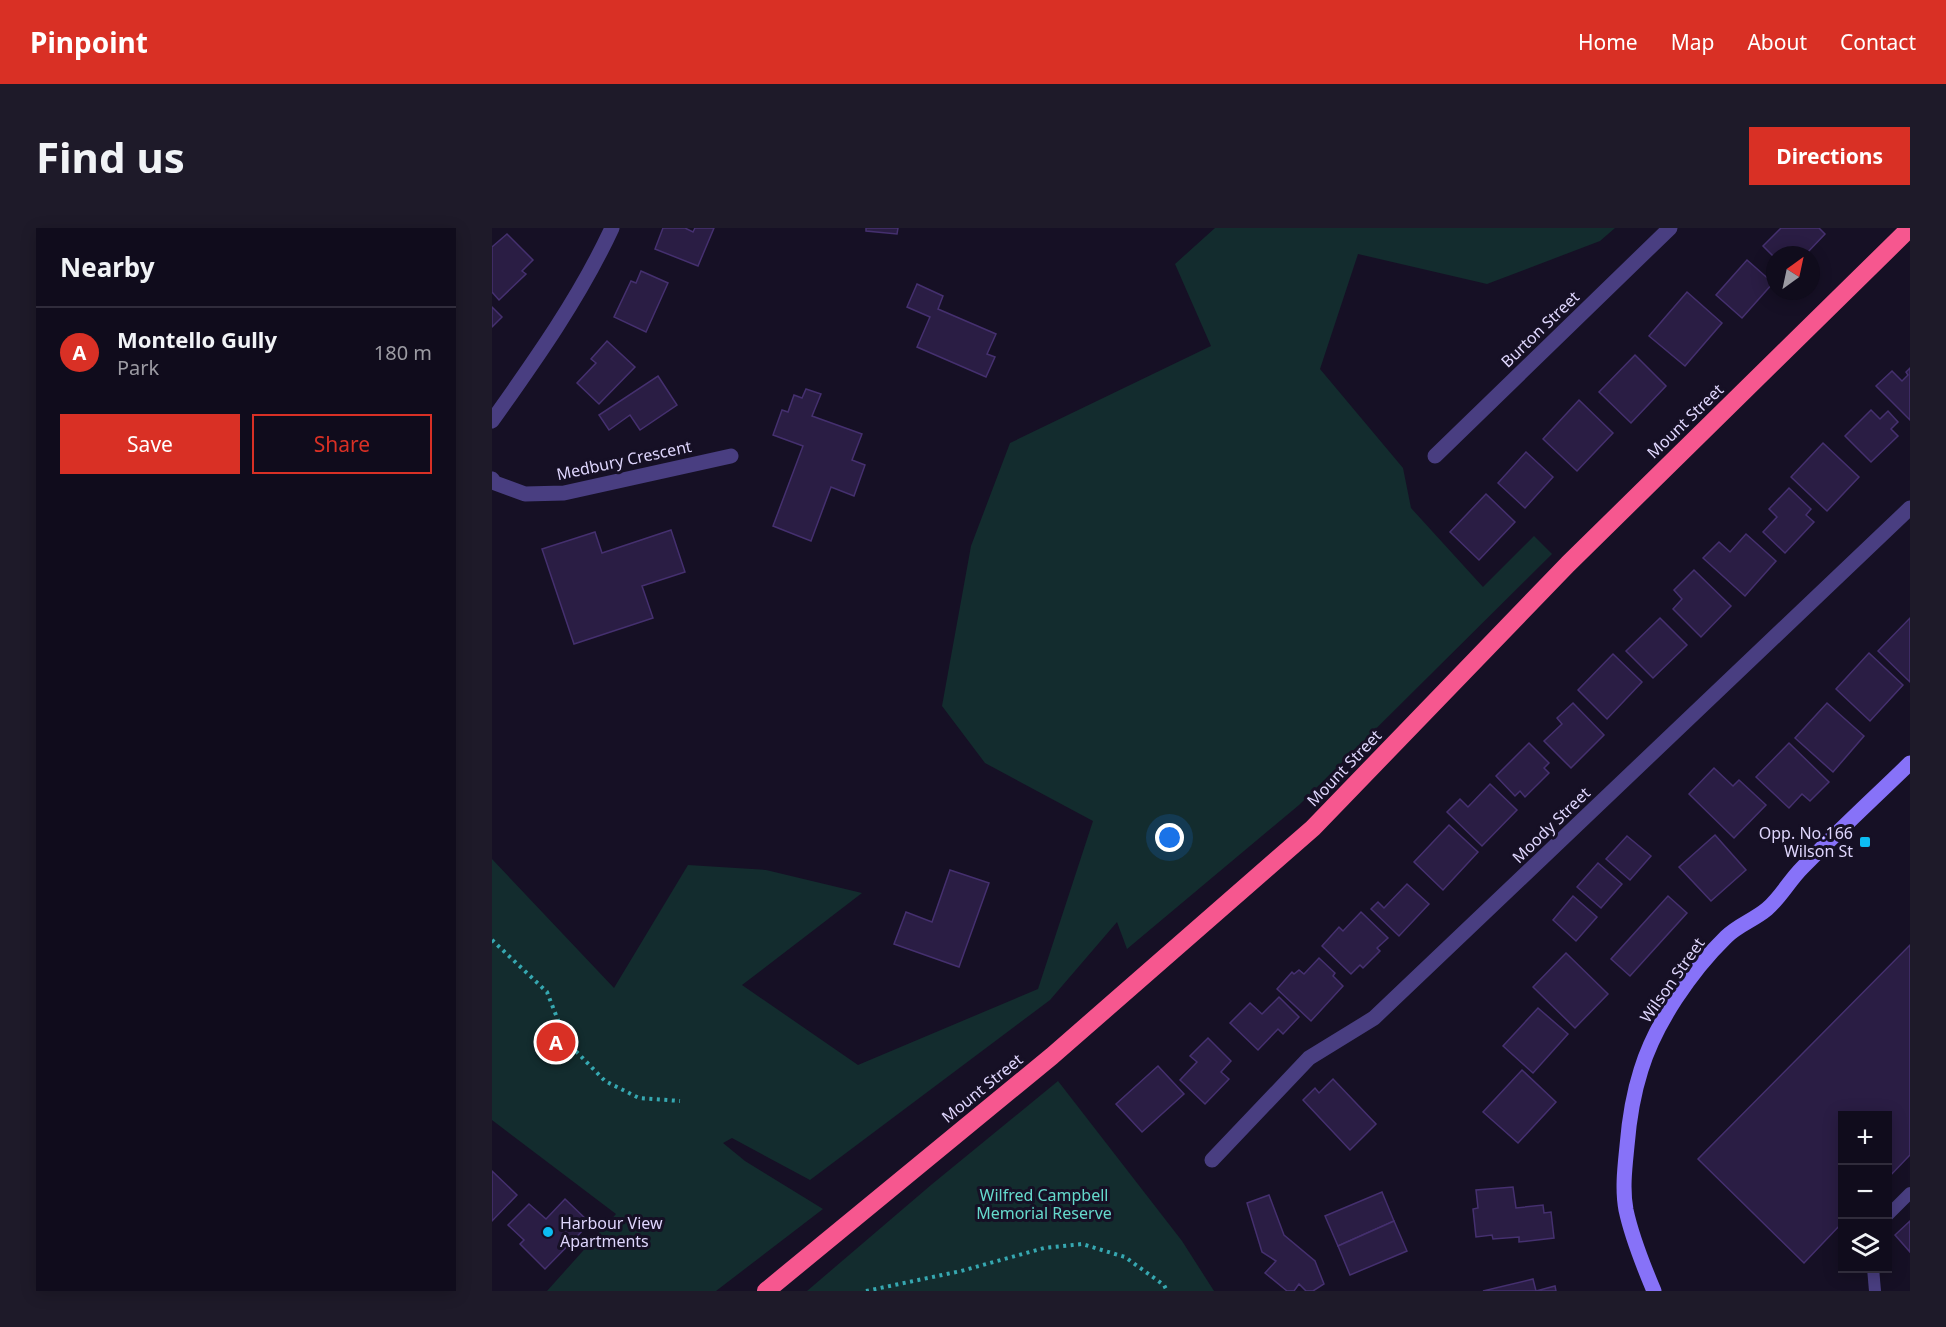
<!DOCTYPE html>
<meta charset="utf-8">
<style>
body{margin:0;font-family:"Noto Sans",sans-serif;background:#1e1a29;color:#f1f3f6}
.controls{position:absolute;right:18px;bottom:18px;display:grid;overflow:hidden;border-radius:0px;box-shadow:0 3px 15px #0003}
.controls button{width:54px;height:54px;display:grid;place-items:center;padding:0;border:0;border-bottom:2px solid #302c3b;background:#100c1c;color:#f1f3f6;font:30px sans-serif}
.compass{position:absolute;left:1274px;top:18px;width:54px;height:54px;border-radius:50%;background:#100c1c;box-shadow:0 3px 15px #0003;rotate:33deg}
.you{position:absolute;left:678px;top:610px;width:21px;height:21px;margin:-15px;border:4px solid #fff;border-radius:50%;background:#1a73e8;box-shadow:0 0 0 9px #1a73e833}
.badge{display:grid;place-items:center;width:39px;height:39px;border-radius:50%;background:#d93025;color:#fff;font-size:20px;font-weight:700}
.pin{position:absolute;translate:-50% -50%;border:3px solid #fff;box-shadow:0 2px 6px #0006}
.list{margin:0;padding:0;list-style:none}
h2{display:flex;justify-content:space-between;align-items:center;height:78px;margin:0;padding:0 24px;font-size:26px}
h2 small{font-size:20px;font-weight:400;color:#9c9ba3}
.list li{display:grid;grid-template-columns:39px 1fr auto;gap:18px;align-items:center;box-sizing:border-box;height:90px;padding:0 24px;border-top:2px solid #302c3b}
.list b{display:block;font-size:22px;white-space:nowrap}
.list p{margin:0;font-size:20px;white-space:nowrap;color:#9c9ba3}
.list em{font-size:20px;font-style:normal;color:#9c9ba3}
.actions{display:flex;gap:12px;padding:18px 24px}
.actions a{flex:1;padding:14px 0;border:2px solid #d93025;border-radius:0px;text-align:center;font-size:21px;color:#d93025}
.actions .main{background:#d93025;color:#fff}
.icon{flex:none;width:33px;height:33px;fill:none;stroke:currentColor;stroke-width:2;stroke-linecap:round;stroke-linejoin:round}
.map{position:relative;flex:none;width:1418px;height:1063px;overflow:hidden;border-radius:0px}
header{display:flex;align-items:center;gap:36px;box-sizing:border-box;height:84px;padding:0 30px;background:#d93025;color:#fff}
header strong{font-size:28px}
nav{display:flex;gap:33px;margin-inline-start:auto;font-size:21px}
.intro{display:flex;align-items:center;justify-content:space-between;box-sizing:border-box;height:144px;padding:0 36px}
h1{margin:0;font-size:42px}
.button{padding:15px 27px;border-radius:0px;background:#d93025;color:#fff;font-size:21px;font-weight:700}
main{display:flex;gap:36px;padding:0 36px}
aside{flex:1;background:#100c1c;border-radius:0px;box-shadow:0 3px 15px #0003}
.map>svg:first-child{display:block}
.green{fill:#132c2e}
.building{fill:#2a1d44;stroke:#45306f;stroke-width:1.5}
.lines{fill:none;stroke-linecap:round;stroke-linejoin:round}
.path{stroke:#36a8b1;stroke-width:4;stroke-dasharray:3 4.5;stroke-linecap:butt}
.lane{stroke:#493e81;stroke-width:12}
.street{stroke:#493e81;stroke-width:15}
.secondary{stroke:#8772f8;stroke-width:15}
.highway{stroke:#f6578f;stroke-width:18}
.poi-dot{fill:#0dbdf2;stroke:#161025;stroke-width:2}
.labels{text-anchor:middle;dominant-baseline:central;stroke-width:6;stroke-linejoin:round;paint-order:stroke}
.street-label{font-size:16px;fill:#dfd6fd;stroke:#161025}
.poi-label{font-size:16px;fill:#dfd6fd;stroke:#161025;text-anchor:end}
.park-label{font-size:16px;fill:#65d9cc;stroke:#161025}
</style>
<header>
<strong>Pinpoint</strong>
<nav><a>Home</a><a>Map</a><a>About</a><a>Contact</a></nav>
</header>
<div class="intro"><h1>Find us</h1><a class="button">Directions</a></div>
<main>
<aside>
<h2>Nearby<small></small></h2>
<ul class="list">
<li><span class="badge">A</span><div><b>Montello Gully</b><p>Park</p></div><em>180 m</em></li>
</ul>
<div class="actions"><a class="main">Save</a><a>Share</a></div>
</aside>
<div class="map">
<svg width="1418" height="1063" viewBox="0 0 1418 1063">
<rect width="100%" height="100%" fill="#161025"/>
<!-- green -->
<g class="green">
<polygon points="723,0 1123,0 1108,13 995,56 866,26 828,141 911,240 919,280 991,359 1042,308 1060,326 807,577 635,721 625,694 558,772 318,952 240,910 231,915 253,933 331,981 224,1063 55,1063 124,986 0,892 0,631 122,760 196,637 274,642 370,665 250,757 366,837 546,761 601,593 493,535 450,478 479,318 518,215 719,118 683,36"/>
<polygon points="566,853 690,1013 722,1063 315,1063 439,957"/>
</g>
<!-- building -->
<g class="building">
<polygon points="171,0 193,0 201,4 203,0 222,0 206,38 163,21"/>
<polygon points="374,0 406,0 405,6 374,3"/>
<polygon points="1289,0 1327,0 1333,6 1313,27 1283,27 1283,30 1271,18"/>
<polygon points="15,6 41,32 30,43 34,46 7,72 0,64 0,19"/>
<polygon points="1255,32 1281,55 1250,90 1224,67"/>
<polygon points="149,43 176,55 154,104 122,89 139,53 144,55"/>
<polygon points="425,56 451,68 446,81 504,106 495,126 503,129 494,149 425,119 438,89 415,79"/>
<polygon points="1195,64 1230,95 1193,138 1157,108"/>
<polygon points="0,79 10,89 0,99"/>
<polygon points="115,113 143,139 107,176 85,155 104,135 99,131"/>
<polygon points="1143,127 1174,158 1139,195 1107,164"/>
<polygon points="1418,140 1418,192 1384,158 1400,143 1410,153 1416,147 1414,144"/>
<polygon points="166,148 185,177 148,202 138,187 117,202 107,187"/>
<polygon points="314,161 329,166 320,188 370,206 360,232 373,237 362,268 339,259 319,313 281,298 311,218 281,207 290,182 296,184 302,167 310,170"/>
<polygon points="1087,172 1121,205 1085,243 1051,211"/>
<polygon points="1379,182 1388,191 1396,183 1406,194 1399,201 1406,208 1379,234 1353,208"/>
<polygon points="1331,215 1367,249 1335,283 1299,249"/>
<polygon points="1034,224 1061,249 1033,280 1006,255"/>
<polygon points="1297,260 1319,281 1314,287 1322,294 1293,325 1271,304 1285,289 1277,281"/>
<polygon points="994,266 1023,294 987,332 958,304"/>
<polygon points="179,302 193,344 150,358 161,390 82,416 50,321 103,304 110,325"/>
<polygon points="1254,306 1284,333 1253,368 1211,330 1227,314 1238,324"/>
<polygon points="1202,342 1239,378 1209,409 1181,381 1190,371 1182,362"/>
<polygon points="1168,390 1195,417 1161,450 1134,423"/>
<polygon points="1418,390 1418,454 1386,423"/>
<polygon points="1377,425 1411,457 1378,493 1344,461"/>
<polygon points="1121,426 1150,454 1115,491 1086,462"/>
<polygon points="1081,475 1112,507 1079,540 1052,513 1070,496 1065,490"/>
<polygon points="1335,475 1372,508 1341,544 1303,510"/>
<polygon points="1037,515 1057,535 1052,540 1057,545 1033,569 1028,563 1023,568 1004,548"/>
<polygon points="1297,515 1337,554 1318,573 1310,566 1297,580 1264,549"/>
<polygon points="1222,540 1241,558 1247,552 1274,577 1242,610 1197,566"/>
<polygon points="998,556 1025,582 990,618 955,584 968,571 976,579"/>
<polygon points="957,597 986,624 951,662 922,634"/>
<polygon points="1223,607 1254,642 1219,673 1187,639"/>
<polygon points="1135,608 1159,628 1138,652 1114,631"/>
<polygon points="1106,635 1130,656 1109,680 1085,659"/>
<polygon points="458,642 497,655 467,739 402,716 414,684 440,694"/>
<polygon points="915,656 937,676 907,708 879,681 886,674 892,680"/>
<polygon points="1081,668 1105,689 1084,713 1061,692"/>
<polygon points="1176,668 1195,685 1138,748 1119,731"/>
<polygon points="869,684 896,710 885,720 888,723 871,740 868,737 859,746 830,718 847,699 851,703"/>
<polygon points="1418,717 1418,927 1396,950 1396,888 1350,888 1350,995 1312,1035 1206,931"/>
<polygon points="1074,725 1116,766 1083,800 1041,759"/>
<polygon points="827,730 843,745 841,748 851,758 819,793 785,761 800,744 802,746 807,742 812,746"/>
<polygon points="787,769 807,789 791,806 786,801 766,822 738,795 758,775 770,786"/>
<polygon points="1046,780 1076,806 1041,845 1011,818"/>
<polygon points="716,810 739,833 729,844 737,851 713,876 688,852 705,834 698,828"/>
<polygon points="666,838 692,866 650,904 624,876"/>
<polygon points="1030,842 1064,874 1026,915 991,884"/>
<polygon points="841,851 884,896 858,922 811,872 823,860 827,865"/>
<polygon points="0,943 25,967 0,993"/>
<polygon points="1021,959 1024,980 1051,977 1052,985 1059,984 1062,1010 1027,1014 1027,1009 1001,1011 1000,1007 984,1009 981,981 986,980 984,962"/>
<polygon points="890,964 902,993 846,1018 833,988"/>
<polygon points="777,967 792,1007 823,1033 832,1056 821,1063 814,1063 807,1056 802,1063 795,1063 773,1045 784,1033 770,1024 755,975"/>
<polygon points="73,971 98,995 53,1041 28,1016 32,1012 16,997 37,976 54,991"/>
<polygon points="902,993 915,1023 858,1047 846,1018"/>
<polygon points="1418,993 1418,1024 1403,1007"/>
<polygon points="1041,1051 1044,1063 1063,1058 1064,1063 991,1063"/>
</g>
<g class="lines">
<!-- path -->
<g class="path">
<polyline points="0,712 55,764 74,813 113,853 147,870 188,873"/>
<polyline points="374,1063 469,1043 552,1020 590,1016 633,1029 672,1057 675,1063"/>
</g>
<!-- lane -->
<g class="lane">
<polyline points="1396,987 1418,965"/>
<polyline points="1381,1040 1383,1063"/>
</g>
<!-- street -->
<g class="street">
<path d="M 0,193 C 44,131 88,69 120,0"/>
<polyline points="943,228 1178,0"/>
<polyline points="0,251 3,255 33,266 72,265 239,228"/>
<polyline points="720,932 817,830 882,790 1418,280"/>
</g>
<!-- secondary -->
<path class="secondary" d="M 1162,1063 C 1151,1037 1140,1010 1134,982 C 1130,961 1133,938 1135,918 C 1137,893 1141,867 1149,842 C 1163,796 1199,743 1234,709 C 1246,697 1262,692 1275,681 C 1289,669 1297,653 1310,640 C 1345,604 1382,570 1418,535"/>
<!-- highway -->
<polyline class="highway" points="274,1063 560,828 821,600 1076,336 1418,0"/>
</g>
<!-- markers -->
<g class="poi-dot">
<rect x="1367" y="608" width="12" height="12" rx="3"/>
<circle cx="56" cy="1004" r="6"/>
</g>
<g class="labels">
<!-- street labels -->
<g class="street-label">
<text transform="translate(1048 101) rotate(-44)">Burton Street</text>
<text transform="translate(1193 193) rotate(-44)">Mount Street</text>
<text transform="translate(132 232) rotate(-12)">Medbury Crescent</text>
<text transform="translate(852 540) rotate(-46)">Mount Street</text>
<text transform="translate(1059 597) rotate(-44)">Moody Street</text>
<text transform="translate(1180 752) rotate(-55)">Wilson Street</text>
<text transform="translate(490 860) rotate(-39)">Mount Street</text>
</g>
<!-- poi labels -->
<g class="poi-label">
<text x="1361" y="605">Opp. No.166<tspan x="1361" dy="18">Wilson St</tspan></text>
<text x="68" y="995" text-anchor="start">Harbour View<tspan x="68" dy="18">Apartments</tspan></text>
</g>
<!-- park labels -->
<g class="park-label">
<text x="552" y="967">Wilfred Campbell<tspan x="552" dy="18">Memorial Reserve</tspan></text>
</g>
</g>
</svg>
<div class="controls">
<button>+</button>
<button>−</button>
<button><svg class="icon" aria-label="layers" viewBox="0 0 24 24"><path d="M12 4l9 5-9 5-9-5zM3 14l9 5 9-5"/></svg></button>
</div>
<svg class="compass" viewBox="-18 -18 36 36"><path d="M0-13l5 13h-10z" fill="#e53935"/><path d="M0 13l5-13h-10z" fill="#9c9ba3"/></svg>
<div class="you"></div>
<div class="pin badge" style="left:64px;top:814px">A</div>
</div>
</main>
